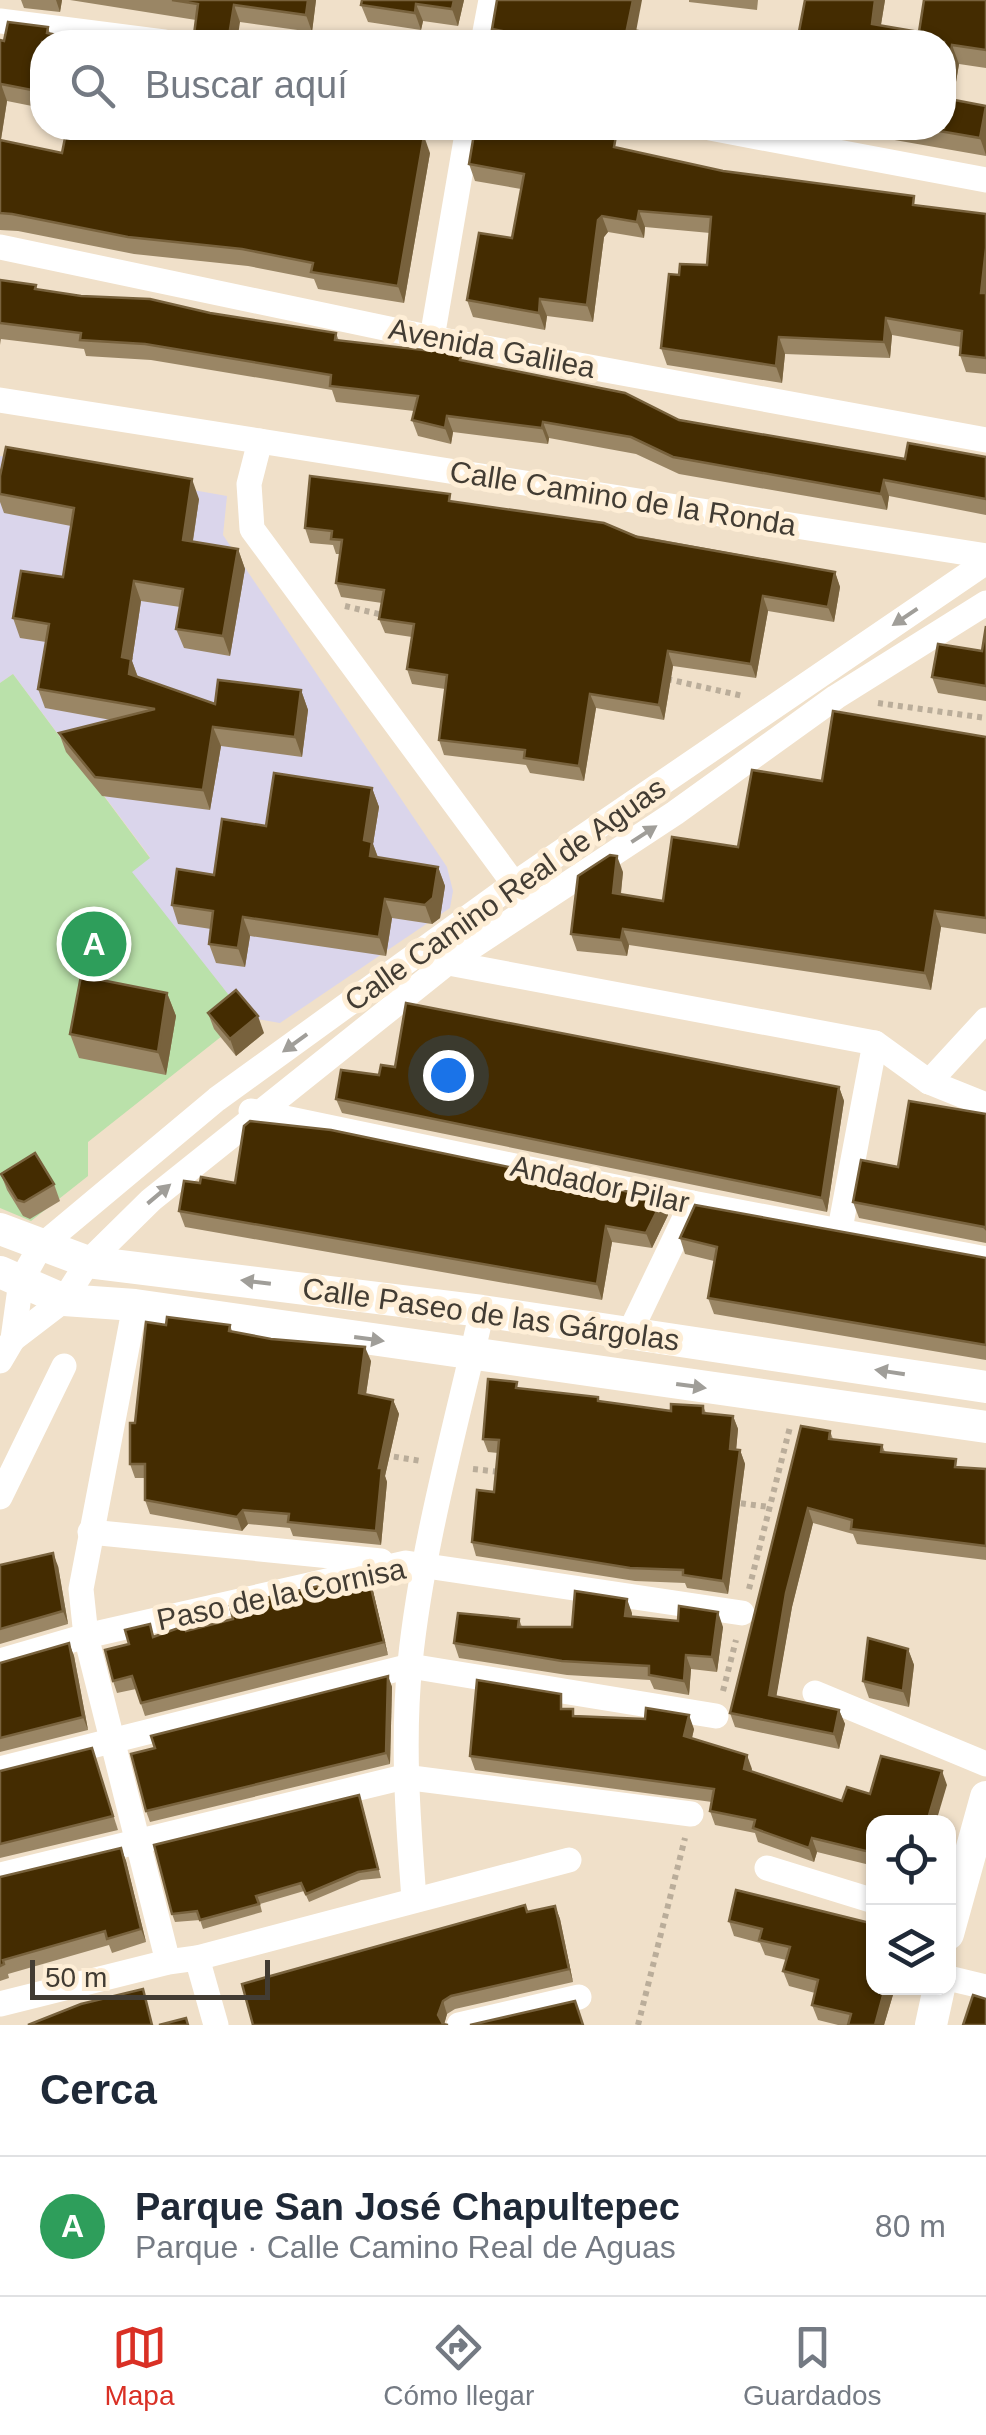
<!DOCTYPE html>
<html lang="es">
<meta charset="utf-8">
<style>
body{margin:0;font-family:Helvetica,sans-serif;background:#f2f2f3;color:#1f2937}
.controls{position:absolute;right:30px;bottom:30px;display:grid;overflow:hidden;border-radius:20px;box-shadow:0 2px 8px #0004}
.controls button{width:90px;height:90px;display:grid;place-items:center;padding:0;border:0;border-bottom:2px solid #e0e1e3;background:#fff;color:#1f2937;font:50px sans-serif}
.scale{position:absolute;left:30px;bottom:25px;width:240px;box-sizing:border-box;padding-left:10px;border:5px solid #423c33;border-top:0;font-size:28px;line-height:35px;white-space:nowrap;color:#423c33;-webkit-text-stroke:8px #feeed6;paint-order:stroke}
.you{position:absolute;left:448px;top:1075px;width:35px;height:35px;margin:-25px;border:8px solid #fff;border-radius:50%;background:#1a73e8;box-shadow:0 0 0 15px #1a73e833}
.badge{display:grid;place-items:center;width:65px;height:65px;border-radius:50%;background:#d93025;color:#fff;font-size:32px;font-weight:700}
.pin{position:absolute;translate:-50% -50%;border:5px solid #fff;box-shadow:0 2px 10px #0006}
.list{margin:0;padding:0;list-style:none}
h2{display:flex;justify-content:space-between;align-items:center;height:130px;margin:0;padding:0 40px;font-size:42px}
h2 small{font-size:32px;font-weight:400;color:#747a83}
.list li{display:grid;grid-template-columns:65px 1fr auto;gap:30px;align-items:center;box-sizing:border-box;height:140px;padding:0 40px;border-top:2px solid #e0e1e3}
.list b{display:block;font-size:38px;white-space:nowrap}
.list p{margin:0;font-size:32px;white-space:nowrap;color:#747a83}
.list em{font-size:32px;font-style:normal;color:#747a83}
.icon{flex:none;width:55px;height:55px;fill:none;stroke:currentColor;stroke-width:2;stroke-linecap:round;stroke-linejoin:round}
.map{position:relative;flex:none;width:986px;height:2025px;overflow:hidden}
.search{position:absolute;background:#fff;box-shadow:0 2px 8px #0004;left:30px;right:30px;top:30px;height:110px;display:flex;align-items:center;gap:25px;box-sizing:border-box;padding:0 35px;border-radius:40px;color:#747a83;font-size:38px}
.sheet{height:270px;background:#fff}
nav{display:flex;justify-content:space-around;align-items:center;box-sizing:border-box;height:140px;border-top:2px solid #e0e1e3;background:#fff;font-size:28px;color:#747a83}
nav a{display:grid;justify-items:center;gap:5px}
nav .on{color:#d93025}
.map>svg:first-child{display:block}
.education{fill:#dad5eb}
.green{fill:#bae1aa}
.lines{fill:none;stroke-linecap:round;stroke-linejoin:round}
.path{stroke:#baad9a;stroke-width:6;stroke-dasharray:5 5;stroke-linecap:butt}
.minor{stroke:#fff;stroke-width:25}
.tertiary{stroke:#fff;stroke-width:32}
.wall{fill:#9a8665}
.shaded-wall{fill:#78623d}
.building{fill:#442c01;stroke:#78623d;stroke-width:2.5}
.oneway{fill:#a09e99}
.labels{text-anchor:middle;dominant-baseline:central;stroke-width:10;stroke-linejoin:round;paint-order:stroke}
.street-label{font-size:30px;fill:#423c33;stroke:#feeed6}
</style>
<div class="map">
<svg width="986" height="2025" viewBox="0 0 986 2025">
<rect width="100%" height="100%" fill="#f0e0c9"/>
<!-- education -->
<polygon class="education" points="0,456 227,496 223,535 447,867 453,891 450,908 280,1023 246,1017 131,872 150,857 13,674 0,683"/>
<!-- green -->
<polygon class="green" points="13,674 150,858 132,872 246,1017 88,1142 88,1176 31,1221 0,1208 0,683"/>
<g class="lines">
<!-- path -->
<g class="path">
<polyline points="345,606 387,616"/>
<polyline points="667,679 743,696"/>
<polyline points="878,703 986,718"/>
<polyline points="384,1455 421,1461"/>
<polyline points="473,1469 500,1472"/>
<polyline points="731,1502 769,1507"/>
<polyline points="749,1589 790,1427"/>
<polyline points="723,1691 736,1640"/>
<polyline points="638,2025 685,1838"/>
</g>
<!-- minor -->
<g class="minor">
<polyline points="0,21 164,42"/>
<polyline points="483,42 491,0"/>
<polyline points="710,128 986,180"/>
<polyline points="0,247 432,338 986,440"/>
<polyline points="432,338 468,128"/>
<polyline points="0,400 986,556"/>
<polyline points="260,441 249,484 252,529 523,896"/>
<polyline points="438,961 875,1043 929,1082 986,1105"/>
<polyline points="929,1082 986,1020"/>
<polyline points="251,1111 692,1203 986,1259"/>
<polyline points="840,1229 875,1043"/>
<polyline points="135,1305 81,1589 86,1636 168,1962"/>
<polyline points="630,1332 692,1203"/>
<polyline points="13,1339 64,1300 88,1262 151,1200 446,964 675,813 836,697 986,603"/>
<polyline points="0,1361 13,1339 21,1281 40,1247 217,1099 514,884 986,562"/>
<polyline points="0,1497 64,1366"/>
<polyline points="90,1532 381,1561"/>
<polyline points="0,1661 86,1636 406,1563 742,1613"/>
<polyline points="815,1693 986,1764"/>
<polyline points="0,1769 410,1666 716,1716"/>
<polyline points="767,1868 874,1901"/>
<polyline points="0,1875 404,1777 691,1814"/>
<path d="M 414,1899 C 408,1820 402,1742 410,1663 C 422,1545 456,1426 482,1311"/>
<polyline points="197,1958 216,2025"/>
<polyline points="948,1978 986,1987"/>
<polyline points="0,2004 168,1962 197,1958 569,1860"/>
<polyline points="459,2025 579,1997"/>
</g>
<!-- tertiary -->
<g class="tertiary">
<polyline points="0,1229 88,1262 482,1311 986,1387"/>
<polyline points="0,1272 64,1300 135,1305 986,1427"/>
<polyline points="948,1934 986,1797"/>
<polyline points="931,2025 939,1988"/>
</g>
</g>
<!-- wall -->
<g class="wall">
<polygon points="21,0 62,0 60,12 24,8"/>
<polygon points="70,0 316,0 312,32 240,22 196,20"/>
<polygon points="362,0 464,0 458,26 423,21 421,30 368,22 361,5"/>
<polygon points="689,0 758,0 757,10 689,2"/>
<polygon points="805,0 885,0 881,25 919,32 986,0 986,68 959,64 953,100 986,106 986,156 826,128 944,128 797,42"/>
<polygon points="48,27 50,34 42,42 42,108 7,101 1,140 62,153 430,153 404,303 318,289 314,279 248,266 134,254 18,231 0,230 0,40 4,41"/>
<polygon points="492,29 636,31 697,42 497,42"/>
<polygon points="620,148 723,171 917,205 986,214 986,374 966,372 960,355 961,347 892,335 890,358 785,354 782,383 667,365 661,348 679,275 707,265 710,233 645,227 644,238 608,232 604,237 593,322 547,316 545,330 473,317 467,300 512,238 521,189 475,181 469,164"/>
<polygon points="0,280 36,285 37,289 336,333 339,341 467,362 679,420 905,459 986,457 986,515 889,496 887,510 679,474 636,454 549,438 548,444 453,432 451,444 418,436 412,420 414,411 336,402 332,390 151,360 86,356 84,349 1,339 0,345"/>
<polygon points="0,476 199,499 193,541 238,549 245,569 230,656 184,648 176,629 180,607 141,601 132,661 138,677 215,704 301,690 308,710 302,757 221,746 210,810 102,796 66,752 59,733 111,720 45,708 38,689 46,642 20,638 13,618 63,577 71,526 4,513 0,502"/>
<polygon points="452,501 835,572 840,587 834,622 768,611 756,678 673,666 664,720 596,708 584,781 530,773 526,765 444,755 439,740 445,689 412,684 407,669 412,637 385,633 379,619 382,603 341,597 336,583 340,554 336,554 333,545 310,543 305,528"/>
<polygon points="986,626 986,701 938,693 932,677 982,651"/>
<polygon points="986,737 986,934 941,927 931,990 629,945 627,956 577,951 571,934 623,872 621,894 663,901 738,847 822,781"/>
<polygon points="372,788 379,807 373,844 378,857 438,867 445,886 440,918 432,924 392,918 386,956 250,936 245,967 216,963 209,944 211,929 178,924 172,905 214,875 266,826"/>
<polygon points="167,993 176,1016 166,1075 79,1058 70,1034"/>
<polygon points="208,1013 264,1033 236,1056 214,1029"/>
<polygon points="395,1067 839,1087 844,1101 827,1212 342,1113 336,1099"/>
<polygon points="986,1114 986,1243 859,1218 853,1202 898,1167"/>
<polygon points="1,1174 54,1184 60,1201 30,1219 23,1216 7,1190"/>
<polygon points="200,1183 235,1183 663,1199 668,1215 652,1248 612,1242 602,1300 185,1227 179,1211"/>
<polygon points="680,1238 986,1258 986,1360 714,1314 708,1298 714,1261 685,1254"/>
<polygon points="166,1325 230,1325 232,1331 371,1361 366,1394 393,1400 399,1414 385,1476 387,1482 381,1545 293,1536 290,1528 248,1524 242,1531 150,1514 145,1500 145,1478 135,1478 130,1464 135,1423"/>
<polygon points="519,1389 671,1411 703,1406 706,1413 733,1416 738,1429 736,1450 740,1450 745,1464 728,1594 687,1588 685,1583 635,1581 476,1556 472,1542 494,1492 498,1453 488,1452 483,1439"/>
<polygon points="830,1431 833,1439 882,1445 885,1452 959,1468 986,1469 986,1560 857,1544 853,1534 813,1523 792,1607 776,1696 839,1710 845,1724 839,1749 735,1727 730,1713"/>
<polygon points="0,1565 58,1566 68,1624 0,1644"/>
<polygon points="368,1575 372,1587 388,1655 145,1716 136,1689 117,1693 113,1681 129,1644 150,1624 154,1637 186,1631 233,1619"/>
<polygon points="632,1613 632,1617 723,1627 717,1672 691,1669 689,1695 654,1689 650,1680 567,1675 459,1658 454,1643 519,1619 522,1627 572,1627"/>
<polygon points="69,1643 74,1656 88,1730 0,1752 0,1663"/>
<polygon points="908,1649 914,1665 909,1707 869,1698 863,1681"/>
<polygon points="388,1676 392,1687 390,1764 150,1822 146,1811 155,1748"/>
<polygon points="567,1709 576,1716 694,1729 692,1738 747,1755 751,1771 842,1801 870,1794 947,1785 874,1822 874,1866 817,1852 814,1862 758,1842 755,1833 715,1825 710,1811 712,1802 475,1770 470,1756"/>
<polygon points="92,1748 118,1830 0,1858 0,1771"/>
<polygon points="362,1804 381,1878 361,1880 309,1902 304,1891 260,1904 262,1912 203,1929 200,1920 175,1922 172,1914"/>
<polygon points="121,1848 126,1861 146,1942 112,1953 109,1945 8,1974 9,1978 0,1981 0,1877"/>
<polygon points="736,1890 874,1988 895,1988 884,2025 838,2025 818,2020 812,2005 815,1993 789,1986 783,1971 786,1960 765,1955 760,1943 734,1936 729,1921"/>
<polygon points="555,1906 560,1919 573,1982 455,2009 447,2014 444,2024 253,2025 527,1912"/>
</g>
<!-- shaded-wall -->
<g class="shaded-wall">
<polygon points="56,0 62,0 60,12"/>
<polygon points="308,0 316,0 312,32 306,15"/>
<polygon points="454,0 464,0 458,26 452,9"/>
<polygon points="633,0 642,0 634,42 627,29"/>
<polygon points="875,0 885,0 878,42 872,24"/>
<polygon points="416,4 423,21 421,30 415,13"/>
<polygon points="234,5 240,22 237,42 228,42"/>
<polygon points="952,45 959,64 950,117 944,99"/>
<polygon points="1,84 7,101 0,145 0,90"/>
<polygon points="986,106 986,155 980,138"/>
<polygon points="424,136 430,153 404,303 398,286"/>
<polygon points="639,211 645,227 644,238 637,222"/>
<polygon points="602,216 608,232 604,237 593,322 587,305 598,220"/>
<polygon points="986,248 986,307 981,293"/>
<polygon points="540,299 547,316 545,330 539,313"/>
<polygon points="886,318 892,335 890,358 884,342"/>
<polygon points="779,337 785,354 782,383 776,366"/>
<polygon points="447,416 453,432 451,444 445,428"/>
<polygon points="543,422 549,438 548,444 542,428"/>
<polygon points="192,479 199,499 190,559 183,540"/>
<polygon points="884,480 889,496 887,510 881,494"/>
<polygon points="238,549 245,569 230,656 223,636"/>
<polygon points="835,572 840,587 834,622 828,607"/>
<polygon points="134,581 141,601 132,661 138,678 136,694 122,657"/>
<polygon points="763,596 768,611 756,678 751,664"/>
<polygon points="668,651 673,666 664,720 659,705"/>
<polygon points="301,690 308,710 302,757 295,737"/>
<polygon points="590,694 596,708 584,781 579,766"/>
<polygon points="213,727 221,746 210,810 203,790"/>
<polygon points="372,788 379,807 373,844 379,861 377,875 364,840"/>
<polygon points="617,856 623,872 619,909 613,893"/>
<polygon points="438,867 445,886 440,918 432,924 425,905"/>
<polygon points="385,899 392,918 386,956 379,937"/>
<polygon points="935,911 941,927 931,990 925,973"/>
<polygon points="243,917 250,936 245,967 238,948"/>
<polygon points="623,929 629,945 627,956 621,940"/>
<polygon points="167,993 176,1016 166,1075 158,1052"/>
<polygon points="258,1016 264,1033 236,1056 230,1039"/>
<polygon points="839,1087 844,1101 827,1212 822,1198"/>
<polygon points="663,1199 668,1215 652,1248 646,1233"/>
<polygon points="606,1226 612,1242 602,1300 597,1284"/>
<polygon points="365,1347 371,1361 364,1407 359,1393"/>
<polygon points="393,1400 399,1414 385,1476 387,1482 381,1545 376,1531 379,1468"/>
<polygon points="733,1416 738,1429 735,1462 730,1449"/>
<polygon points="740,1450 745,1464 728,1594 723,1581"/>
<polygon points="808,1508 813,1523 792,1607 774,1710 769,1695 786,1593"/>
<polygon points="243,1510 248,1524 242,1531 237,1517"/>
<polygon points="53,1553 58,1566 68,1624 63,1611"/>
<polygon points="368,1575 372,1587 388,1655 384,1642"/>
<polygon points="627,1599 632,1613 630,1631 625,1616"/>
<polygon points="718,1612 723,1627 717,1672 712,1657"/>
<polygon points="69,1643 74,1656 88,1730 83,1717"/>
<polygon points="908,1649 914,1665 909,1707 903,1691"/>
<polygon points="686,1655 691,1669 689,1695 684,1681"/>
<polygon points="388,1676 392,1687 390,1764 386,1753"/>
<polygon points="839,1710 845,1724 839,1749 834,1734"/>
<polygon points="689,1715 694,1729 689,1750 684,1736"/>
<polygon points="747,1755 752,1769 749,1783 744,1769"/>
<polygon points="942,1771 947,1785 936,1822 927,1822"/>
<polygon points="812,1838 817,1852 814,1862 809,1848"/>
<polygon points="121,1848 126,1861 146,1942 141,1929"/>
<polygon points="555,1906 560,1919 573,1982 569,1969"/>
<polygon points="885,1988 895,1988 884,2025 875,2025"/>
<polygon points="443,2001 447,2014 444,2025 438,2015"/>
</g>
<!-- building -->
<g class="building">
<polygon points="172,0 308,0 306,15 234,5 228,42 193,42 198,4"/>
<polygon points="362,0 454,0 452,9 416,4 415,13 361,5"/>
<polygon points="497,0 633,0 627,29 697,42 560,42 492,29"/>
<polygon points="805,0 875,0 872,24 919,32 924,0 986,0 986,50 952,45 944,97 944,42 797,42"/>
<polygon points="8,22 48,27 47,33 93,42 42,42 42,92 1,84 0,90 0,40 4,41"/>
<polygon points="944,98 986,106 980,138 922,128 944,128"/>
<polygon points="67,128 386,128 424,136 398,286 311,272 313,263 242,249 128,237 12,214 0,213 0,140 62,153"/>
<polygon points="475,128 580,128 616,136 614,147 723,171 914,196 913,205 986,214 986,248 981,293 986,293 986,358 960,355 962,331 886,318 884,342 779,337 776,366 661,348 669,274 679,275 680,264 707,265 711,217 639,211 637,222 602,216 598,220 587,305 540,299 539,313 467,300 479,233 512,238 524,174 469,164"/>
<polygon points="0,280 36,285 35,289 81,296 150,299 210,313 336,333 335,340 431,351 433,343 463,350 460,360 625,393 679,420 905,459 908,443 986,457 986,499 884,480 881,494 673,457 631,437 543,422 542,428 447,416 445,428 412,420 418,396 330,386 331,375 145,344 80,340 81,333 0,323"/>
<polygon points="6,447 192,479 183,540 238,549 223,636 176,629 183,589 134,581 122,657 131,659 129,674 215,704 218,680 301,690 295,737 213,727 203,790 95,777 59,733 155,709 38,689 49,624 13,618 21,571 63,577 74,508 0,494 0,476"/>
<polygon points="310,476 450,494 449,501 604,523 637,537 835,572 828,607 763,596 751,664 668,651 659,705 590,694 579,766 524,758 525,750 439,740 447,675 407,669 414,624 379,619 384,590 336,583 342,540 331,539 332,531 305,528"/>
<polygon points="986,626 986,686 932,677 938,644 982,651"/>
<polygon points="833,711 986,737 986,918 935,911 925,973 623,929 621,940 571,934 578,876 610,855 617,856 613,893 663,901 672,837 738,847 752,770 822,781"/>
<polygon points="274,773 372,788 364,840 372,842 370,856 438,867 433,898 425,905 385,899 379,937 243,917 238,948 209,944 213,911 172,905 177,869 214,875 222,819 266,826"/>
<polygon points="81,976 167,993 158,1052 70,1034"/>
<polygon points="236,990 258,1016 230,1039 208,1013"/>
<polygon points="406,1003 839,1087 822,1198 336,1099 341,1070 379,1075 381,1065 395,1067"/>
<polygon points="909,1101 986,1114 986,1229 984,1227 853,1202 861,1160 898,1167"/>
<polygon points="250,1121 331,1130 663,1199 646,1233 606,1226 597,1284 179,1211 184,1181 200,1183 201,1177 235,1183 244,1126"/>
<polygon points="35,1153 54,1184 24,1202 17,1200 1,1174"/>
<polygon points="695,1205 986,1258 986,1345 708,1298 717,1247 680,1238"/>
<polygon points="167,1317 230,1325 229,1331 271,1339 365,1347 359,1393 393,1400 379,1468 382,1468 376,1531 288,1522 289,1514 243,1510 237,1517 145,1500 145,1464 130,1464 130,1423 135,1423 146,1322 166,1325"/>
<polygon points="488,1379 517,1382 516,1388 598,1397 598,1401 671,1411 671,1404 703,1406 703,1413 733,1416 730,1449 740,1450 723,1581 683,1575 683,1570 630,1568 472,1542 477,1490 494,1492 499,1440 483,1439"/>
<polygon points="801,1426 830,1431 829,1439 882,1445 881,1452 956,1459 955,1467 986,1469 986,1546 851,1529 852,1520 808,1508 786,1593 769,1695 839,1710 834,1734 730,1713"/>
<polygon points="53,1553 63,1611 0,1629 0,1565"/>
<polygon points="368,1575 384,1642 141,1703 132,1676 113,1681 105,1650 129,1644 125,1630 150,1624 153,1637 184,1626 186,1631 233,1619 230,1606"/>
<polygon points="575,1591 627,1599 625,1616 678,1621 679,1606 718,1612 712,1657 686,1655 684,1681 649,1675 649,1666 562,1661 454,1643 458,1613 519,1619 518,1627 572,1627"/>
<polygon points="868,1638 908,1649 903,1691 863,1681"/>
<polygon points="69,1643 83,1717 0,1738 0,1663"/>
<polygon points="388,1676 386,1753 146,1811 131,1754 155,1748 151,1736"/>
<polygon points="477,1680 561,1694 561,1709 573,1709 573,1716 645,1719 646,1708 689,1715 684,1736 747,1755 744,1769 842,1801 847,1787 870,1794 881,1756 942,1771 927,1822 874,1822 874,1853 812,1838 809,1848 753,1828 755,1820 710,1811 714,1789 470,1756"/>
<polygon points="92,1748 113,1816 0,1844 0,1771"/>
<polygon points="359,1795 378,1869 358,1872 306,1894 301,1883 256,1896 259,1904 200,1920 197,1911 172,1914 154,1845"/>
<polygon points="121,1848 141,1929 107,1939 105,1931 3,1960 4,1964 0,1966 0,1877"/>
<polygon points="736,1890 874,1924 874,1988 885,1988 875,2025 848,2025 851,2014 812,2005 818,1980 783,1971 790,1947 759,1940 762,1929 729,1921"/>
<polygon points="525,1905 527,1912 555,1906 569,1969 451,1996 443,2001 438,2015 443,2024 448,2025 253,2025 242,1984"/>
<polygon points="143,1989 152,2025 28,2025 81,2004"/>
<polygon points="973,1995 986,1999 986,2025 963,2025"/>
<polygon points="575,2001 583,2025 470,2025"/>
<polygon points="186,2018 188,2025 159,2025"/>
</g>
<!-- one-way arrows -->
<defs><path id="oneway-solid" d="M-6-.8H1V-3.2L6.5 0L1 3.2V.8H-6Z" transform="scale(2.5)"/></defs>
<g class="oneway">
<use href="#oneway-solid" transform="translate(905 617) rotate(146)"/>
<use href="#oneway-solid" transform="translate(644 834) rotate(-33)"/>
<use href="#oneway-solid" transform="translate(295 1043) rotate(144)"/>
<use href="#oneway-solid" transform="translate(159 1194) rotate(-40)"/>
<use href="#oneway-solid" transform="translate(256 1282) rotate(-173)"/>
<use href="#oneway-solid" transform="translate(369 1339) rotate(8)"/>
<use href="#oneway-solid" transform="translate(890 1372) rotate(-171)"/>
<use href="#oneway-solid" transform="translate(691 1386) rotate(8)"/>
</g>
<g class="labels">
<!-- street labels -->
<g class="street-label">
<text transform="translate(492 348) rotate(11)">Avenida Galilea</text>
<text transform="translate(623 498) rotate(9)">Calle Camino de la Ronda</text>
<text transform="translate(505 894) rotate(-35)">Calle Camino Real de Aguas</text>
<text transform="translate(600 1184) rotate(12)">Andador Pilar</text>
<text transform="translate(491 1314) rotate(8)">Calle Paseo de las Gárgolas</text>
<text transform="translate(281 1594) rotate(-12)">Paso de la Cornisa</text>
</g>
</g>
</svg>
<div class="controls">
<button><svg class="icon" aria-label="locate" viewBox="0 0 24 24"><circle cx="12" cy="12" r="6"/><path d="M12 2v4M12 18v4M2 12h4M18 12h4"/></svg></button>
<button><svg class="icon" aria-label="layers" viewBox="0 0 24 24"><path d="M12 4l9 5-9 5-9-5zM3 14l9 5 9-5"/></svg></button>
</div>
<div class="scale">50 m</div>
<div class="you"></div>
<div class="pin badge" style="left:94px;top:944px;background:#2e9e5b">A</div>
<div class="search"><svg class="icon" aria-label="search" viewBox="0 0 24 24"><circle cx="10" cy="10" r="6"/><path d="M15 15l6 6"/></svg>Buscar aquí</div>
</div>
<section class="sheet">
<h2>Cerca<small></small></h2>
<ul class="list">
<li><span class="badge" style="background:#2e9e5b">A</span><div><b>Parque San José Chapultepec</b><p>Parque · Calle Camino Real de Aguas</p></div><em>80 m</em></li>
</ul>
</section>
<nav>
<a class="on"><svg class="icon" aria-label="map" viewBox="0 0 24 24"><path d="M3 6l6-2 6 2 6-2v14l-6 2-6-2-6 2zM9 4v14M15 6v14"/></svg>Mapa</a>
<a><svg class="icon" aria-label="directions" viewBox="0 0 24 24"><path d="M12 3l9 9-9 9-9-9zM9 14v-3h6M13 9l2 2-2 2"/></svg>Cómo llegar</a>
<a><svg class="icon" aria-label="saved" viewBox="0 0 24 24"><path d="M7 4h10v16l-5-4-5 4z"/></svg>Guardados</a>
</nav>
